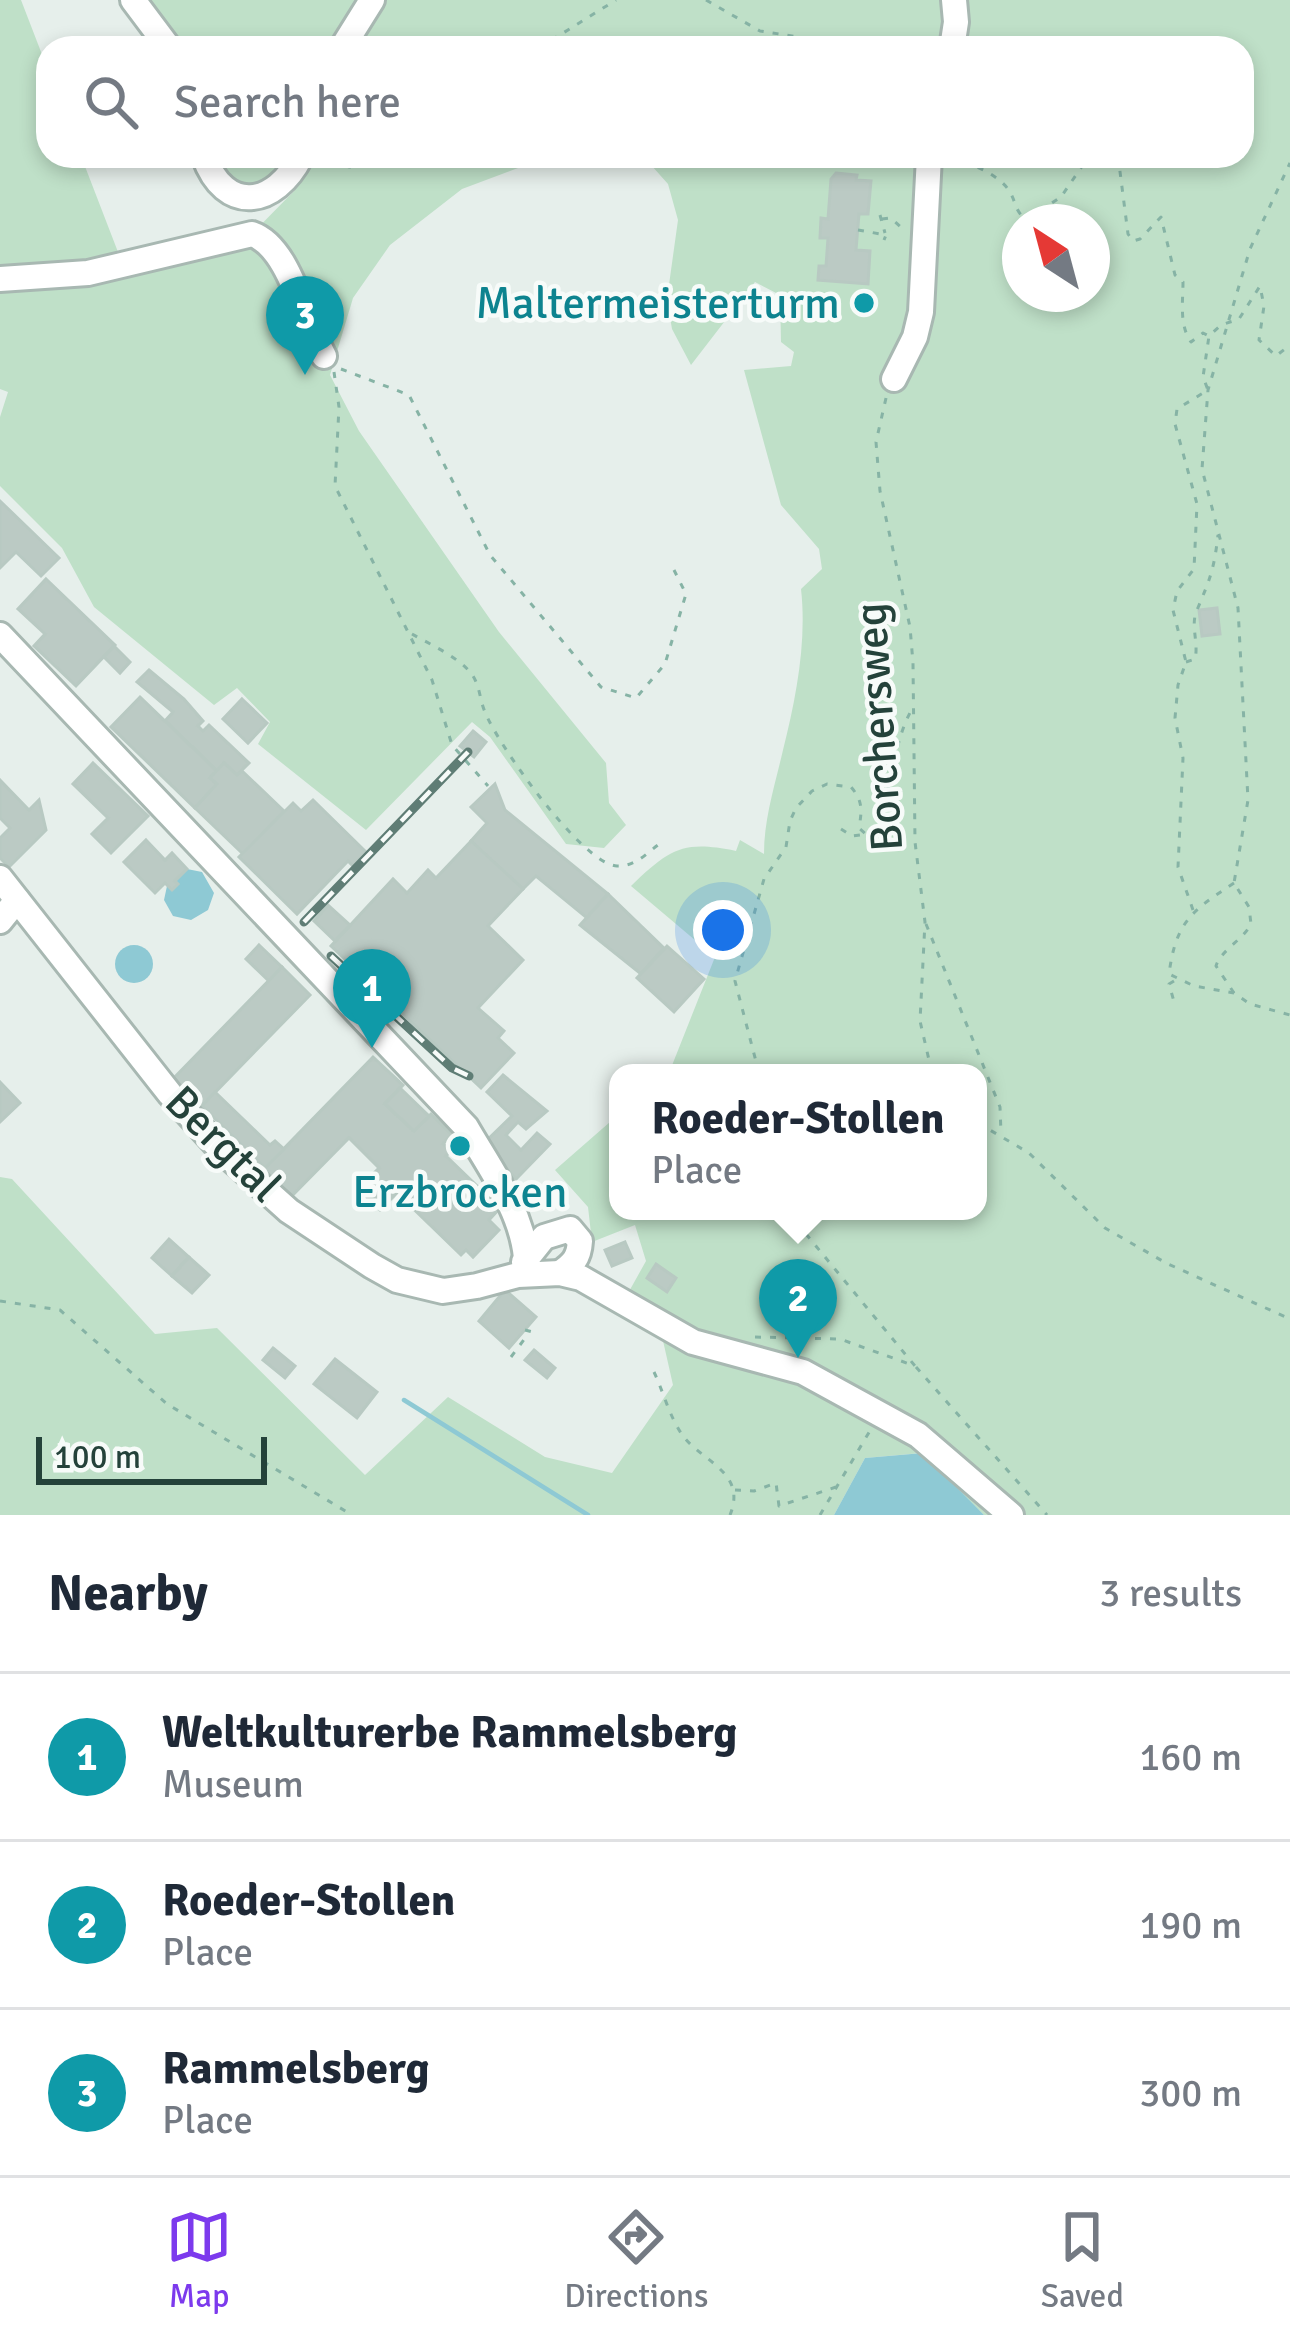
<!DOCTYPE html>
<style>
body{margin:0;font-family:Signika,sans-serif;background:#f2f2f3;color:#1f2937}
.compass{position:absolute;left:1002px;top:204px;width:108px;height:108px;border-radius:50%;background:#fff;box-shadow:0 6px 18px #0003;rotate:324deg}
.scale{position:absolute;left:36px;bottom:30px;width:231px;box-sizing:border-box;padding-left:12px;border:6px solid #24423a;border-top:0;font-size:33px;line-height:42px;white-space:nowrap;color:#24423a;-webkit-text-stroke:9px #f7fbf9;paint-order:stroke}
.you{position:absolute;left:723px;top:930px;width:42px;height:42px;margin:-30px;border:9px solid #fff;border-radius:50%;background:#1a73e8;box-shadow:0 0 0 18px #1a73e833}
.badge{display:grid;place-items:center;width:78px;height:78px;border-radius:50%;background:#7c3aed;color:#fff;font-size:39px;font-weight:700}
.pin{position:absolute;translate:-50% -99px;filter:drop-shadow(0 3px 6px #0008)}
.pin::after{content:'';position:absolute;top:63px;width:42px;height:36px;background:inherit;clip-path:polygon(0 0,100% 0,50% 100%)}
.popup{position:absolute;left:609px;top:1064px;width:378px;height:156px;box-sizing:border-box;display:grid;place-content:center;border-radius:24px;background:#fff;filter:drop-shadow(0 3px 9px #0005);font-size:39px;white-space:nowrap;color:#747a83}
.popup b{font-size:45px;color:#1f2937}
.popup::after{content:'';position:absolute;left:50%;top:100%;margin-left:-24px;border:24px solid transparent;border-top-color:#fff}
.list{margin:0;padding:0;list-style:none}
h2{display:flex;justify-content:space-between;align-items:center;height:156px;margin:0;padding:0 48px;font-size:51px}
h2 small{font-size:39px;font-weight:400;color:#747a83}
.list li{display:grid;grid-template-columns:78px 1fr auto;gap:36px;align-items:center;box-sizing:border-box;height:168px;padding:0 48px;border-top:3px solid #e0e1e3}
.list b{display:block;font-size:45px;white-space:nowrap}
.list p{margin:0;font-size:39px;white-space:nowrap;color:#747a83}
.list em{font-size:39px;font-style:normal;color:#747a83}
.icon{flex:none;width:66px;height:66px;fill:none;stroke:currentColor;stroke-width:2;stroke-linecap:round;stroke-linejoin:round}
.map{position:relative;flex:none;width:1290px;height:1515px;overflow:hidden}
.search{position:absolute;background:#fff;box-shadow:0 6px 18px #0003;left:36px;right:36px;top:36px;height:132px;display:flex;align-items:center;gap:30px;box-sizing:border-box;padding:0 42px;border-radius:36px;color:#747a83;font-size:45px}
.sheet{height:660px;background:#fff}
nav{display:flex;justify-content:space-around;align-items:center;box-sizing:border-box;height:168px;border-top:3px solid #e0e1e3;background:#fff;font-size:33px;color:#747a83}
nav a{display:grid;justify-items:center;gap:6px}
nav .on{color:#7c3aed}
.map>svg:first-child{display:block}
.green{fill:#bfe0c8;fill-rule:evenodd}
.water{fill:#8ec9d4}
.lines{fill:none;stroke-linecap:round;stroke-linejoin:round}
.stream{stroke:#8ec9d4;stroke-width:4.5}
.building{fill:#bbcac4;stroke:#b8c9c2;stroke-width:3}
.minor-casing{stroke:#a8b8b2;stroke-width:30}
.path{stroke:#86b3a5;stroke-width:3;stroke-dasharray:6 9;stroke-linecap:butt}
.minor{stroke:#fff;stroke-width:24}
.rail-casing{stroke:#5f7d75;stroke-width:9}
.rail{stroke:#f7fbf9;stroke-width:4.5;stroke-dasharray:14;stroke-linecap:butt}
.culture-dot{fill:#0f9aa8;stroke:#f7fbf9;stroke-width:4.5}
.labels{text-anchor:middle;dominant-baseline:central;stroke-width:9;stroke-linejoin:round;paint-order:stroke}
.culture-label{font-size:45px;fill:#0d838f;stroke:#f7fbf9;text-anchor:end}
.street-label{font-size:45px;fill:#24423a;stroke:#f7fbf9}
</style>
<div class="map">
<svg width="1290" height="1515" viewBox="0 0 1290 1515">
<rect width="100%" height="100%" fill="#e6efeb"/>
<!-- green -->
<g class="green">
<polygon points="0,0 21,0 48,70 48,156 81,156 123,265 131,275 240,246 294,191 315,156 550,156 462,189 390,245 353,298 330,375 359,431 499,632 606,763 609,803 626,825 604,848 566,844 490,737 472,722 366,830 258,744 270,722 237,688 214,705 94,607 62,548 0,486 0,417 8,392 0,389"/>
<polygon points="146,0 364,0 336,48 182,48"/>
<path d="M 387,0 L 1290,0 L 1290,1515 L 984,1515 L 922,1453 L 865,1458 L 834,1515 L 0,1515 L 0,1177 L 12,1179 L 155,1334 L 217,1328 L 365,1475 L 448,1397 L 545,1457 L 612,1473 L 673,1385 L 659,1323 L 622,1304 L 646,1261 L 635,1225 L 592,1242 L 588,1207 L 555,1170 L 618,1115 L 618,1211 L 978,1211 L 978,1073 L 669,1073 L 715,957 L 631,886 C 670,849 682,840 736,851 L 740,840 L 764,854 C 764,818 775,785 783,750 C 796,698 807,642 801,589 L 822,569 L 819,549 L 781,505 L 744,370 L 791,366 L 794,352 L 781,342 L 780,295 L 755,282 L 691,365 L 672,329 L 667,299 L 678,220 L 668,184 L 643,156 L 1242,156 L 1242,48 L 354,48 ZM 1020,222 L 1092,222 L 1092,294 L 1020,294 Z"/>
<path d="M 213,156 L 294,156 L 265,187 C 237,191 224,183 213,156 Z"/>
</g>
<!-- water -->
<g class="water">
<polygon points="187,869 202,872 214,893 208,910 191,920 173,916 164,900 167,886 172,890 178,884 175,881"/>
<circle cx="134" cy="964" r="19"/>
<polygon points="923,1453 984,1515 834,1515 865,1458"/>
</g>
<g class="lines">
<!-- stream -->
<polyline class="stream" points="404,1400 588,1515"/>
</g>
<!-- building -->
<g class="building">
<polygon points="836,173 857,175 856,180 871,181 868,214 859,214 856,250 870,251 868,284 818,280 819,266 826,266 828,238 820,238 821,218 828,219 831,179"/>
<circle cx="864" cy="303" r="10"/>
<polygon points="0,501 59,558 41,576 16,552 0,568"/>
<polygon points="46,579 115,645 76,686 34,646 45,634 18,609"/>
<polygon points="1217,608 1220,634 1202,636 1199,610"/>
<polygon points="114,646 130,662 120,673 104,657"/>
<polygon points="149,670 184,699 203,721 198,726 203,731 209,725 249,763 237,775 224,763 217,771 165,721 173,712 137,682"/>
<polygon points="140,697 217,771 210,778 217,784 195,808 111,727"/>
<polygon points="242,699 267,723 248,743 223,719"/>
<polygon points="473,731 486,742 474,757 460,746"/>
<polygon points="93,763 148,816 111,853 92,834 108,818 73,784"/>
<polygon points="224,763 237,775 242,771 284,811 243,854 195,808 217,784 210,778"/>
<polygon points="0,780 29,810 39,800 46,830 9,867 0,858 0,838 10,828 0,818"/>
<polygon points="495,784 505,810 608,894 587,918 536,876 523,889 471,841 487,823 471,807"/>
<polygon points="313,800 366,852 353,866 348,861 297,914 239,857 293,803 301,811"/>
<polygon points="146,840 165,860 172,853 187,869 175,881 178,884 172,890 165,883 155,893 124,862"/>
<polygon points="471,841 523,889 488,926 523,960 478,1008 504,1031 498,1038 514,1053 481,1088 331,946 393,879 407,893 428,870 436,878"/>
<polygon points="608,894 664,948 641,974 580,925"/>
<polygon points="328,905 350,925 335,941 314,921"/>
<polygon points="259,945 282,967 269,981 246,959"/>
<polygon points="667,946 704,979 674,1012 637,978"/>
<polygon points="282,967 310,995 196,1112 168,1084"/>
<polygon points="373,1057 403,1085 385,1104 414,1131 431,1114 452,1135 443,1144 451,1151 446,1156 500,1208 489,1220 499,1230 473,1257 466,1250 461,1255 397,1193 380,1210 358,1189 379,1168 349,1138 289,1199 261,1172"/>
<polygon points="503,1075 547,1111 526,1129 518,1122 506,1135 521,1150 537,1133 550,1144 516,1179 483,1144 512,1116 487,1092"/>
<polygon points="0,1082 20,1103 0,1122"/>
<polygon points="400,1088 429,1116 414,1131 385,1104"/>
<polygon points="215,1092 270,1145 275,1141 284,1149 265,1168 202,1106"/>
<polygon points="169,1239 189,1257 172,1276 152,1258"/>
<polygon points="625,1242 632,1258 612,1266 605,1250"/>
<polygon points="189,1257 209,1275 192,1293 172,1276"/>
<polygon points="656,1264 676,1278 667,1292 647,1278"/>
<polygon points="505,1290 536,1317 509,1348 479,1321"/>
<polygon points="273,1348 295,1366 285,1378 263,1360"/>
<polygon points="534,1350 555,1368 547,1378 525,1360"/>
<polygon points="335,1359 377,1392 357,1418 314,1384"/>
</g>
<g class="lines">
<defs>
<g id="minor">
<polyline points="133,0 169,48"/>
<polyline points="342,48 372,0"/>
<polyline points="952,48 956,22 954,0"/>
<path d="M 204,156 C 225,215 275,207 301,156"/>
<path d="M 0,279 L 88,273 L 252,234 C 290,247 304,322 324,356"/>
<polyline points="894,379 915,337 921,312 929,156"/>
<path d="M 0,635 L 466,1127 C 489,1167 522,1211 526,1258"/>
<polyline points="0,878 170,1094 220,1149 289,1211 372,1266 397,1280 443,1291 477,1286 518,1275 560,1273 581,1278 693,1342 803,1372 918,1435 1011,1515"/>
<polyline points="0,921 17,900"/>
<path d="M 524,1262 L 544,1237 L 570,1229 L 580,1241 C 579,1258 573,1264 560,1273"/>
</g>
</defs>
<!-- minor casing -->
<use href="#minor" class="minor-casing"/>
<!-- path -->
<g class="path">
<polyline points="706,0 760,31 837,43 841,48"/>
<polyline points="539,48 616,0"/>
<path d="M 950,156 C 970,164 1001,174 1011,194 C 1017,206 1015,210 1026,220 L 1061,197 L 1089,156"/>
<polyline points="1104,156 1104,160 1116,156"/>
<path d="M 1118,156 L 1128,234 L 1133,241 L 1140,239 L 1161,217 L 1175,275 L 1183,282 C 1183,302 1179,325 1191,342 L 1203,333 L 1209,336 L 1221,325 L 1239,319 L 1260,286 L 1264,306 L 1259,340 L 1276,356 L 1290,345"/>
<polyline points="318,165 350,167 367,156"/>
<polyline points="880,215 885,233"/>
<polyline points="882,219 891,218 905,231"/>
<polyline points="858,230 886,235 884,240"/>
<polyline points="341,369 409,395 490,555 601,687 636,698 665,664 686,594 674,570"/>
<polyline points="334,372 339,407 335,486 432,680 452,745 488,786"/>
<polyline points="886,398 876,442 880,491 910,627 913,663 915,842 925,922 920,1021 932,1073"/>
<path d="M 412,634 C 431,645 461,658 473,676 C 480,687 480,701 485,712 C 498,745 582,864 617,866 C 634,867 646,854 658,845"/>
<path d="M 1186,662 L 1195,659 C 1199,643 1190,625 1197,610 C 1210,579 1214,570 1218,535"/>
<polyline points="841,829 852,836 860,835"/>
<path d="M 1234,883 C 1192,911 1176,921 1169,974 L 1194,986 L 1234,993 L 1250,1004 L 1290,1015"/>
<polyline points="1193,910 1178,867 1183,758 1175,718 1178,685 1186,662 1173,610 1177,591 1194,569 1197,504 1175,424 1177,409 1208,390 1203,377 1209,336"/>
<polyline points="926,924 1000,1107 1001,1133"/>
<polyline points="1174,981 1169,984 1175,1005"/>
<path d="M 1234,993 L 1216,966 C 1221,950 1243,940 1251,924 L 1249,907 L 1234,883 L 1248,800 L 1238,608 L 1202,469 L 1208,390 L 1250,249 L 1290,163"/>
<path d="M 759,1073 L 735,981 L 764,879 L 786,847 L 790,821 L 796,808 L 812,791 L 827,784 L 851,787 C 863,801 862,810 859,828 L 868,836 C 895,797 889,750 912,709"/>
<polyline points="978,1123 1029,1153 1105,1228 1166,1263 1290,1319"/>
<polyline points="0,1301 60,1310 167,1404 352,1515"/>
<polyline points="525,1330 537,1333"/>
<polyline points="755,1337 840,1339 915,1366 787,1211"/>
<polyline points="511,1357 529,1333"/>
<polyline points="916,1367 1047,1515"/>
<path d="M 654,1372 C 663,1391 669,1415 681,1433 C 699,1461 748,1471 730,1515"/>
<polyline points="735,1490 754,1491 776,1483 779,1506 836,1487"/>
<polyline points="820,1515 871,1429"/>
</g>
<!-- minor -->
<use href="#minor" class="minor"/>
<defs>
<g id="rail">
<polyline points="304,922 468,752"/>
<polyline points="331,956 452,1068 469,1076"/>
</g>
</defs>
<!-- rail casing -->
<use href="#rail" class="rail-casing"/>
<!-- rail -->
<use href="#rail" class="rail"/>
</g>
<!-- markers -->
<g class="culture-dot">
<circle cx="864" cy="303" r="12"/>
<circle cx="460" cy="1146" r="12"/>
</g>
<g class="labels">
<!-- culture labels -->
<g class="culture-label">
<text x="840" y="303">Maltermeisterturm</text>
<text x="460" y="1192" text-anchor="middle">Erzbrocken</text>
</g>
<!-- street labels -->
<g class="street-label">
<text transform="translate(879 727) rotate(-94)">Borchersweg</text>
<text transform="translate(223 1144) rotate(45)">Bergtal</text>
</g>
</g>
</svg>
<svg class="compass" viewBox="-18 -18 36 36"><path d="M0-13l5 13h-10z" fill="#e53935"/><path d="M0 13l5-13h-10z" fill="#747a83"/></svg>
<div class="scale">100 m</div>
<div class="you"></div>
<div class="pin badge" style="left:372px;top:1048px;background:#0f9aa8">1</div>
<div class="pin badge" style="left:798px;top:1358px;background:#0f9aa8">2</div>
<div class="popup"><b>Roeder-Stollen</b>Place</div>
<div class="pin badge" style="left:305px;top:375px;background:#0f9aa8">3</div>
<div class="search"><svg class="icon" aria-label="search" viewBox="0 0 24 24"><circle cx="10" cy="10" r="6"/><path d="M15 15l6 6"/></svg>Search here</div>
</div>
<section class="sheet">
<h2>Nearby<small>3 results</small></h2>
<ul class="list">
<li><span class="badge" style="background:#0f9aa8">1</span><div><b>Weltkulturerbe Rammelsberg</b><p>Museum</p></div><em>160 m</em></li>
<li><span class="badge" style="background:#0f9aa8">2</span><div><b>Roeder-Stollen</b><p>Place</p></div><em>190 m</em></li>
<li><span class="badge" style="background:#0f9aa8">3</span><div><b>Rammelsberg</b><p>Place</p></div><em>300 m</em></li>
</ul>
</section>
<nav>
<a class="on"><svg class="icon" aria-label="map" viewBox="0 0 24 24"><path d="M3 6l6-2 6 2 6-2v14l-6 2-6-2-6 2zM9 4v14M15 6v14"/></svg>Map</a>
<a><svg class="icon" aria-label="directions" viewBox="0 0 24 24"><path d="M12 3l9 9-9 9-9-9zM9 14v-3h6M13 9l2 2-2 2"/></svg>Directions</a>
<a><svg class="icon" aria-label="saved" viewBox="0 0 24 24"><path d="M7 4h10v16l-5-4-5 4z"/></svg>Saved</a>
</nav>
